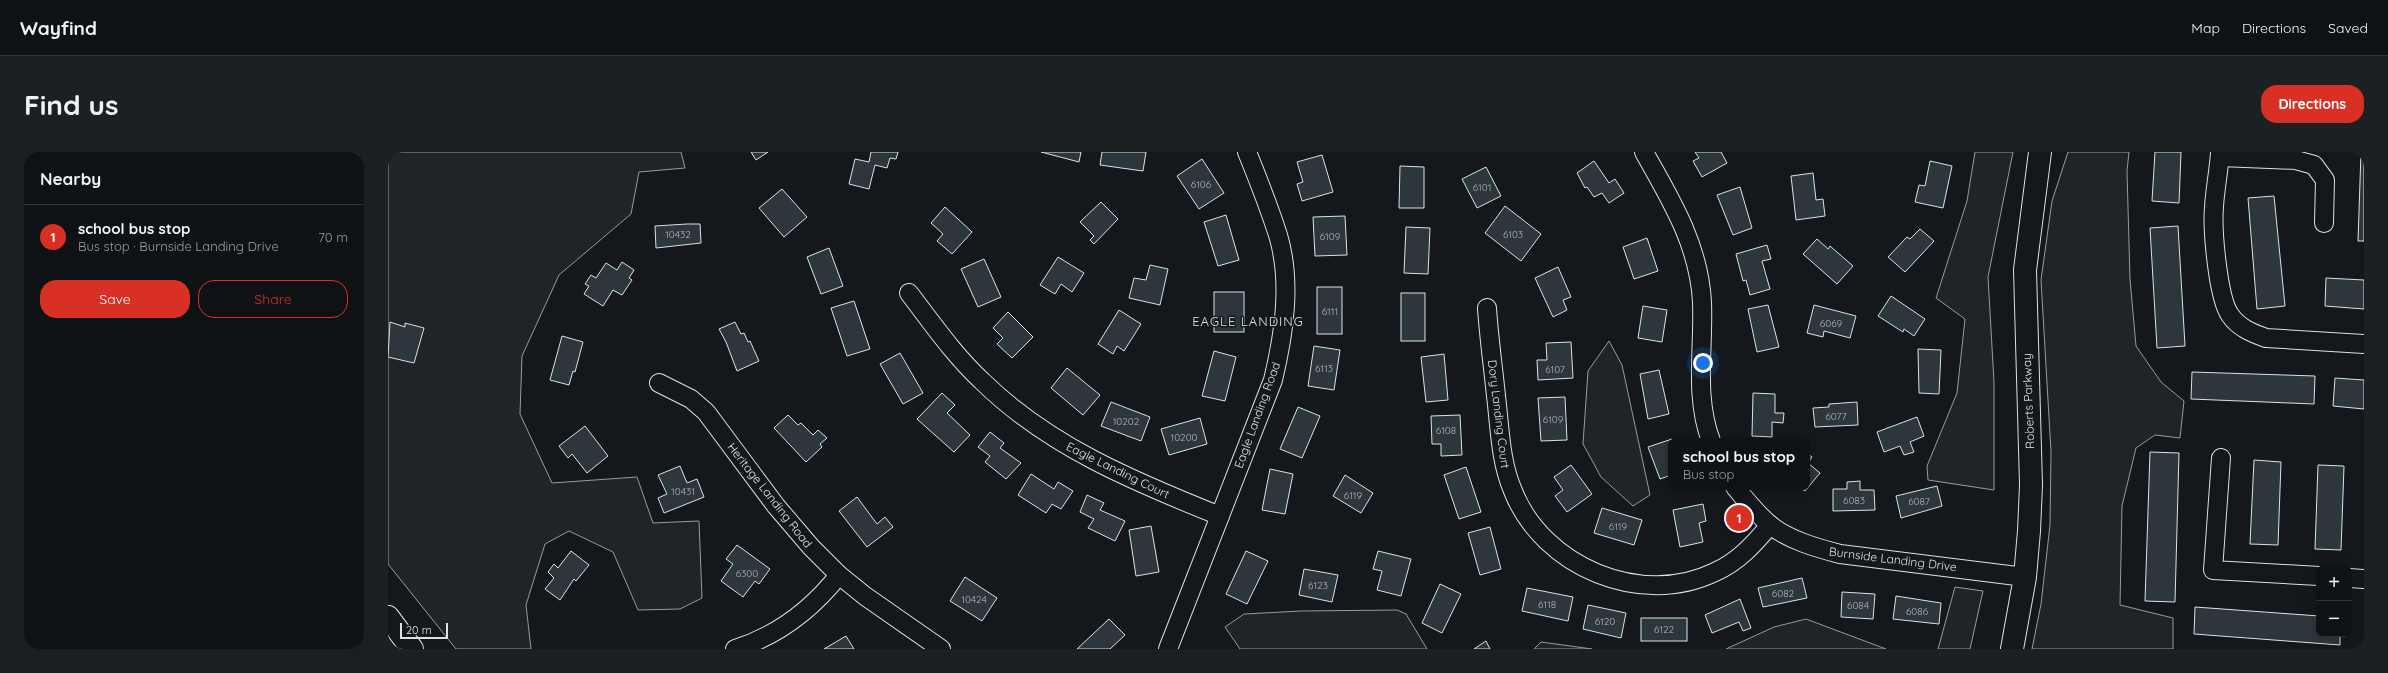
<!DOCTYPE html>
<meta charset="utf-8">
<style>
body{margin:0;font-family:Quicksand,sans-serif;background:#1d2022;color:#f1f3f6}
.controls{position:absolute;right:12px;bottom:12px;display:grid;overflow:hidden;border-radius:8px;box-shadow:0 4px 16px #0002}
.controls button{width:36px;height:36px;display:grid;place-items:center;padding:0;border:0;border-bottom:1px solid #2f3234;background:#0f1215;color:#f1f3f6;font:20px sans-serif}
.scale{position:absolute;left:12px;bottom:10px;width:48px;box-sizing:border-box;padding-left:4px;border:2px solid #d8e6dc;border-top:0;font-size:11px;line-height:14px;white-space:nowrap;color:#d8e6dc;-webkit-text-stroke:3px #14181c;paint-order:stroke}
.you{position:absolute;left:1315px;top:211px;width:14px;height:14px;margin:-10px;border:3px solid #fff;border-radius:50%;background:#1a73e8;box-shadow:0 0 0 6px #1a73e833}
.badge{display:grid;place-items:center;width:26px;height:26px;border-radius:50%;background:#d93025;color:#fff;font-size:13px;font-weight:700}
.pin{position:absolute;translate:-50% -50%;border:2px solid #fff;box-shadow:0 1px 4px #0006}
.popup{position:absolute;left:1280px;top:286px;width:142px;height:52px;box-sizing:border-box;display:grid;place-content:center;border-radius:8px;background:#0f1215;filter:drop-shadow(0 1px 3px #0005);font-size:13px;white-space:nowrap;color:#9b9ea0}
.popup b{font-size:15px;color:#f1f3f6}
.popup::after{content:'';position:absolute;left:50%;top:100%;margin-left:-8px;border:8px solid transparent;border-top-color:#0f1215}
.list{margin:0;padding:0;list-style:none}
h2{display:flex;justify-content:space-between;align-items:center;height:52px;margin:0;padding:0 16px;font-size:17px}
h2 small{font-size:13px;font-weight:400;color:#9b9ea0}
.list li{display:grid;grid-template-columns:26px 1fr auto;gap:12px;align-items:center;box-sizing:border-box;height:64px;padding:0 16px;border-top:1px solid #2f3234}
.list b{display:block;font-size:15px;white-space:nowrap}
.list p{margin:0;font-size:13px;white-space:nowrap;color:#9b9ea0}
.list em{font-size:13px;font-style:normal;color:#9b9ea0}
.actions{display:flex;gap:8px;padding:12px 16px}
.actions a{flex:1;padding:9px 0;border:1px solid #d93025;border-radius:16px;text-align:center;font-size:14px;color:#d93025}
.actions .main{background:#d93025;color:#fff}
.map{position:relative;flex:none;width:1976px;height:497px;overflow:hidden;border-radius:16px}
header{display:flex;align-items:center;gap:24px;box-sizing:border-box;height:56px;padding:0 20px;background:#0f1215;border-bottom:1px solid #2f3234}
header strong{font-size:19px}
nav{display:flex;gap:22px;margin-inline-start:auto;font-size:14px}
.intro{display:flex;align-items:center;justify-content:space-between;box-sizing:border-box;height:96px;padding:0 24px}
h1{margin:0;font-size:28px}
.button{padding:10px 18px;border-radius:16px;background:#d93025;color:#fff;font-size:14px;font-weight:700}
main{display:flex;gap:24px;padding:0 24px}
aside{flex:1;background:#0f1215;border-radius:16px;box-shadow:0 4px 16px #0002}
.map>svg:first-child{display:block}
.green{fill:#202428;stroke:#939e99}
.building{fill:#2c363c;stroke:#d8e6dc}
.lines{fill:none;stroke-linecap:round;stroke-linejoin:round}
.minor-casing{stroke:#d8e6dc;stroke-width:20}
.major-casing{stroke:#d8e6dc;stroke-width:24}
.highway-casing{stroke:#d8e6dc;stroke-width:24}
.minor{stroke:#14181c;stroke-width:18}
.major{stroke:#14181c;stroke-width:22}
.highway{stroke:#14181c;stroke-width:22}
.labels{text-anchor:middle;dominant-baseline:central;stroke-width:3;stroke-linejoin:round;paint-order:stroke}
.number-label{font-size:10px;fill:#adbab4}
.street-label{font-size:12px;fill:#d8e6dc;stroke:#14181c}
.neighbourhood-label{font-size:13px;letter-spacing:1px;fill:#d8e6dc;stroke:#14181c}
</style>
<header>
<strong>Wayfind</strong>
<nav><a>Map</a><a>Directions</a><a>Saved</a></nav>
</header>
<div class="intro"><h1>Find us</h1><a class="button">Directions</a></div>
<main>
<aside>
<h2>Nearby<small></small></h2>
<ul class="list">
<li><span class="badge">1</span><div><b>school bus stop</b><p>Bus stop · Burnside Landing Drive</p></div><em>70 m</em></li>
</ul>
<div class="actions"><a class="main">Save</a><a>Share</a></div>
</aside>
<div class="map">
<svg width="1976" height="497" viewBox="0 0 1976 497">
<rect width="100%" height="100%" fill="#14181c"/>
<!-- green -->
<g class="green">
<polygon points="0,0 293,0 297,16 251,20 243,62 171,123 134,204 132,262 164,331 249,325 265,371 311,369 314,446 292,457 250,458 225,400 181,379 157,392 138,453 143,497 68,497 0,412"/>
<polygon points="1587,0 1625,0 1600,125 1606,230 1606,338 1540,328 1539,314 1569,241 1577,167 1548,146 1579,49"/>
<polygon points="1680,0 1741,0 1739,19 1742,127 1748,194 1773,230 1796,249 1792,286 1767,283 1748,296 1734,354 1732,453 1785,466 1785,497 1644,497 1653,452 1662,373 1663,300 1653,128 1664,49"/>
<polygon points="1221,189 1234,213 1262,343 1245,354 1213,325 1195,292 1200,219"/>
<polygon points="1567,435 1595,439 1582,497 1550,497"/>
<polygon points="1009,458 1018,462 1039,497 852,497 837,475 856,462 913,459"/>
<polygon points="1418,467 1498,497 1338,497 1386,475"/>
<polygon points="1153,490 1204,497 1146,497"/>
</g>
<!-- building -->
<g class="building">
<polygon points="363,0 380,0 368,8"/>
<polygon points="483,0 510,0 508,7 502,6 499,16 487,13 481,37 461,32 467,7 481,10"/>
<polygon points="653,0 693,0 691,10"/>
<polygon points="714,0 758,0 755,19 712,13"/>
<polygon points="1307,0 1333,0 1339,11 1314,25 1305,9 1311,6"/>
<polygon points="1767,0 1793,0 1791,51 1764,49"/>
<polygon points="1973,0 1976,0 1976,89 1970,89"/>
<polygon points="934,3 945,40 914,49 909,32 915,30 909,10"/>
<polygon points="814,7 836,41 811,57 789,24"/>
<polygon points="1206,9 1221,31 1227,27 1236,41 1221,51 1214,41 1206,45 1199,35 1197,36 1189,21"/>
<polygon points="1542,9 1564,14 1555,56 1527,50 1531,33 1537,34"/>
<polygon points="1012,14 1036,15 1036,56 1011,56"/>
<polygon points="1098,15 1113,44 1089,56 1074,27"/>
<polygon points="1425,21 1428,48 1435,47 1437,64 1408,68 1403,24"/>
<polygon points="1352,35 1364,76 1345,83 1329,43"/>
<polygon points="394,37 419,65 396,85 371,56"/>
<polygon points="1886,44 1897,154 1869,157 1860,46"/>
<polygon points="713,50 730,67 706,92 702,88 706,84 692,70"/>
<polygon points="1117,54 1153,82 1133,109 1097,81"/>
<polygon points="557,55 584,80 564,102 549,89 555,82 543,71"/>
<polygon points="838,63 851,108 830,114 816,70"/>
<polygon points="957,64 959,103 927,104 925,65"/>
<polygon points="299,72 312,72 313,91 268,96 267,74"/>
<polygon points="1790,74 1797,194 1769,196 1762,76"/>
<polygon points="1018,75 1042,76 1040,122 1016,121"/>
<polygon points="1532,77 1546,89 1517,120 1500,105 1519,85 1522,87"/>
<polygon points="1259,86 1270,119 1246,127 1235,95"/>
<polygon points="1429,87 1440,97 1442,94 1465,114 1449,132 1415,102"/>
<polygon points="1379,93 1383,107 1374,109 1382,137 1362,143 1358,128 1355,129 1348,102"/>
<polygon points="441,96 455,134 433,142 419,105"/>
<polygon points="670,105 696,121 684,140 673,132 667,142 652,133"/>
<polygon points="596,107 613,145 590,155 573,117"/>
<polygon points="234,110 246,118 241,126 244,128 234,143 225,138 215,154 196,142 201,134 197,132 203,123 208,126 218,111 229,118"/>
<polygon points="762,113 780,117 772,153 741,146 746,126 758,128"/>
<polygon points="1170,115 1183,145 1175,148 1179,158 1165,165 1147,126"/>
<polygon points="1938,126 1976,128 1976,157 1937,154"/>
<rect x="929" y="135" width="25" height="47"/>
<rect x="826" y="140" width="30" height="40"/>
<rect x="1013" y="141" width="24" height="48"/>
<polygon points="1503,144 1537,167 1526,184 1516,177 1515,180 1490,164"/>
<polygon points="466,149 482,197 459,204 443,156"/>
<polygon points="1380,153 1391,195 1369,200 1360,157"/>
<polygon points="1426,153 1468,164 1462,186 1436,179 1435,185 1419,181"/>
<polygon points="1255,154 1279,158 1274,190 1250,186"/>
<polygon points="731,158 753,172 736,199 729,194 725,202 710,192"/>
<polygon points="620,160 645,185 624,206 609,192 615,186 605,176"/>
<polygon points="2,170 17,175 17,171 36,176 26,211 0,205"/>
<polygon points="347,170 353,182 356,181 360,190 362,189 371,209 349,219 338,190 331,177"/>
<polygon points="174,184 195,190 187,220 185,219 181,233 162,228"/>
<polygon points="1183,190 1185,226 1150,228 1149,208 1159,208 1158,191"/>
<polygon points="926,194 952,198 946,238 920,234"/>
<polygon points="1530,197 1553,198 1551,242 1531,241"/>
<polygon points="826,199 848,205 837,249 814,244"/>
<polygon points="512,201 535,241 515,252 492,212"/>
<polygon points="1056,202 1060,248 1038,250 1033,205"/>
<polygon points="679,216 712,243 695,263 663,236"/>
<polygon points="1271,218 1281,262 1260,267 1252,222"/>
<polygon points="1804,220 1927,224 1926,252 1803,247"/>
<polygon points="1947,226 1976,228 1976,257 1945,254"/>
<polygon points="554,241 567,253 559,261 582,283 566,300 529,267"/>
<polygon points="1365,241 1387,242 1387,261 1396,261 1395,271 1384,270 1384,285 1364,284"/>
<polygon points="1177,245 1179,288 1153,289 1150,246"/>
<polygon points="723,250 762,265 753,289 713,274"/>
<polygon points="1469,250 1470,273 1427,275 1425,256 1441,255 1441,252"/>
<polygon points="910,255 932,264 914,306 892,297"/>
<polygon points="400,263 410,273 413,271 425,283 430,278 439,286 432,292 434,295 418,310 386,276"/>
<polygon points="1072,263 1074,303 1053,304 1053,292 1044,292 1043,264"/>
<polygon points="1529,265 1536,284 1522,290 1526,300 1516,303 1512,294 1496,300 1489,280"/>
<polygon points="812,266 819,292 781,303 773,277"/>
<polygon points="197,274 220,304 199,321 184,302 180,306 171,294"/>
<polygon points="602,280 616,291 612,296 633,311 618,327 597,310 602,304 590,295"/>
<polygon points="1284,287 1283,323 1272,327 1260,295"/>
<polygon points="1762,300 1791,301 1787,450 1757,449"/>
<polygon points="1419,301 1424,305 1420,311 1432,321 1417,339 1412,335 1419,335"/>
<polygon points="1866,308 1893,310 1890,393 1862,392"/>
<polygon points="1183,313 1204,342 1179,360 1167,344 1175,338 1166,325"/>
<polygon points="1930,313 1956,314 1953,398 1927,397"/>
<polygon points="292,314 299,331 309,327 316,345 276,361 270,346 279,342 270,323"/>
<polygon points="1078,315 1093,360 1071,367 1056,323"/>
<polygon points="882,317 905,322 897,362 874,358"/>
<polygon points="643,322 666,337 670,330 685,339 673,357 664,352 658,361 630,343"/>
<polygon points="957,323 985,341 973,361 945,344"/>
<polygon points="1472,329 1472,338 1486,338 1487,358 1445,359 1445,337 1459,337 1459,330"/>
<polygon points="1549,334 1554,354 1513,366 1508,344"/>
<polygon points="699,343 716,351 712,358 737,369 727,389 700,376 706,367 692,360"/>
<polygon points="469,345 489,372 497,365 505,375 479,395 451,359"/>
<polygon points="1315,352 1318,369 1311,371 1315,390 1292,395 1285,358"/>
<polygon points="1214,356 1254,368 1246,393 1206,381"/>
<polygon points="763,374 771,420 748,424 741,378"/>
<polygon points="1102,375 1113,417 1092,423 1080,381"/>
<polygon points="349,393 382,417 371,432 367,429 355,445 333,429 345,412 338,407"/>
<polygon points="183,399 201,413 188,429 186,427 172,448 157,437 166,426 160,420 166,412 170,416"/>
<polygon points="858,399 880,409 859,452 838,442"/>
<polygon points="990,399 1023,407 1013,444 989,438 994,419 985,417"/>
<polygon points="916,417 950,423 944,450 911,443"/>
<polygon points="577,425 609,446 594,469 562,449"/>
<polygon points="1414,426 1419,446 1375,455 1370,436"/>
<polygon points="1052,432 1073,442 1054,481 1034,471"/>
<polygon points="1139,436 1185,445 1180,469 1134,459"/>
<polygon points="1454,440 1487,442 1485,467 1453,465"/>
<polygon points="1508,444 1553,451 1551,472 1505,467"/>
<polygon points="1352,447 1363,476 1355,479 1351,470 1324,481 1317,463"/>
<polygon points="1200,453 1238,461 1233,486 1195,477"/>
<polygon points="1807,455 1931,464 1931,482 1952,482 1952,493 1806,482"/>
<rect x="1253" y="466" width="46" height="23"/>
<polygon points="721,467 737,483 722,497 689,497"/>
<polygon points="458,484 466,497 436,497"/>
<polygon points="1098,489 1102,497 1086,497"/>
</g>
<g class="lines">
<defs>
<g id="minor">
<path d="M 1256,0 C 1283,48 1311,93 1314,150 C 1316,197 1306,244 1323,289"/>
<path d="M 1832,0 C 1831,18 1827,37 1826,55 C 1824,78 1830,146 1842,163 C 1851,176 1864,181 1878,186 L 1976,192"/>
<polyline points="1832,5 1908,8 1926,13 1937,28 1936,71"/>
<path d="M 521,141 C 544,171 566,203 594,229 C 660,294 747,330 832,364"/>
<path d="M 1099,156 C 1101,186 1105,214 1108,244 C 1112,276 1112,309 1125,339 C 1155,415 1253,456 1327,420 C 1350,410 1366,392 1382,373"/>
<polyline points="271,231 303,247 318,260 388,354 423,395 451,423 477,444 553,497"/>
<polyline points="1833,306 1825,418 1931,424"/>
<path d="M 1347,335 C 1358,348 1368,361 1381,372 C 1400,388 1429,396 1452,402 L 1637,425"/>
<polyline points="1961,426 1976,427"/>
<path d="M 347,497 C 389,484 424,457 451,423"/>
<path d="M 780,497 L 885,228 C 896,182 904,130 890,83 C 881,55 870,27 859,0"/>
</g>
<polyline id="major" points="1624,497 1637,425 1641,379 1643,333 1637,118 1652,0"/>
<polyline id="highway" points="0,465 24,497"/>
</defs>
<!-- minor casing -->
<use href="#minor" class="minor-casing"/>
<!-- major casing -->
<use href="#major" class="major-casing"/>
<!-- highway casing -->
<use href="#highway" class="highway-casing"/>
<!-- minor -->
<use href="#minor" class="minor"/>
<!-- major -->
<use href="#major" class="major"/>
<!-- highway -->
<use href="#highway" class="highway"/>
</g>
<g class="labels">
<!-- number labels -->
<g class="number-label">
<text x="813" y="32">6106</text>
<text x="1094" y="35">6101</text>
<text x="290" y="82">10432</text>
<text x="1125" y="82">6103</text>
<text x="942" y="84">6109</text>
<text x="942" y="159">6111</text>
<text x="1443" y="171">6069</text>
<text x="936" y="216">6113</text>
<text x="1167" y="217">6107</text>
<text x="1448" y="264">6077</text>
<text x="1165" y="267">6109</text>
<text x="738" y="269">10202</text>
<text x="1058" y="278">6108</text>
<text x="796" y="285">10200</text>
<text x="295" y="339">10431</text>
<text x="965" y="343">6119</text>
<text x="1466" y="348">6083</text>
<text x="1531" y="349">6087</text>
<text x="1230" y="374">6119</text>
<text x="359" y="421">6300</text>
<text x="930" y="433">6123</text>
<text x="1395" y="441">6082</text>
<text x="586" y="447">10424</text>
<text x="1159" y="452">6118</text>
<text x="1470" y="453">6084</text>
<text x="1529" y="459">6086</text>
<text x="1217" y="469">6120</text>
<text x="1276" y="477">6122</text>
</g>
<!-- street labels -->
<g class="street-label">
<text transform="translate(1640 249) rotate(-92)">Roberts Parkway</text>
<text transform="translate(1111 262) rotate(83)">Dory Landing Court</text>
<text transform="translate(869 263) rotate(-70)">Eagle Landing Road</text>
<text transform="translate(730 318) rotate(26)">Eagle Landing Court</text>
<text transform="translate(382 343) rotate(52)">Heritage Landing Road</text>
<text transform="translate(1505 407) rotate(7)">Burnside Landing Drive</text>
</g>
<!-- neighbourhood labels -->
<g class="neighbourhood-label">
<text x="860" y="169">EAGLE LANDING</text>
</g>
</g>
</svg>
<div class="controls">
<button>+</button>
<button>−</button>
</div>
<div class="scale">20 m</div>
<div class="you"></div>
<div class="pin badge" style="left:1351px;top:366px">1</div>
<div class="popup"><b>school bus stop</b>Bus stop</div>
</div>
</main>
